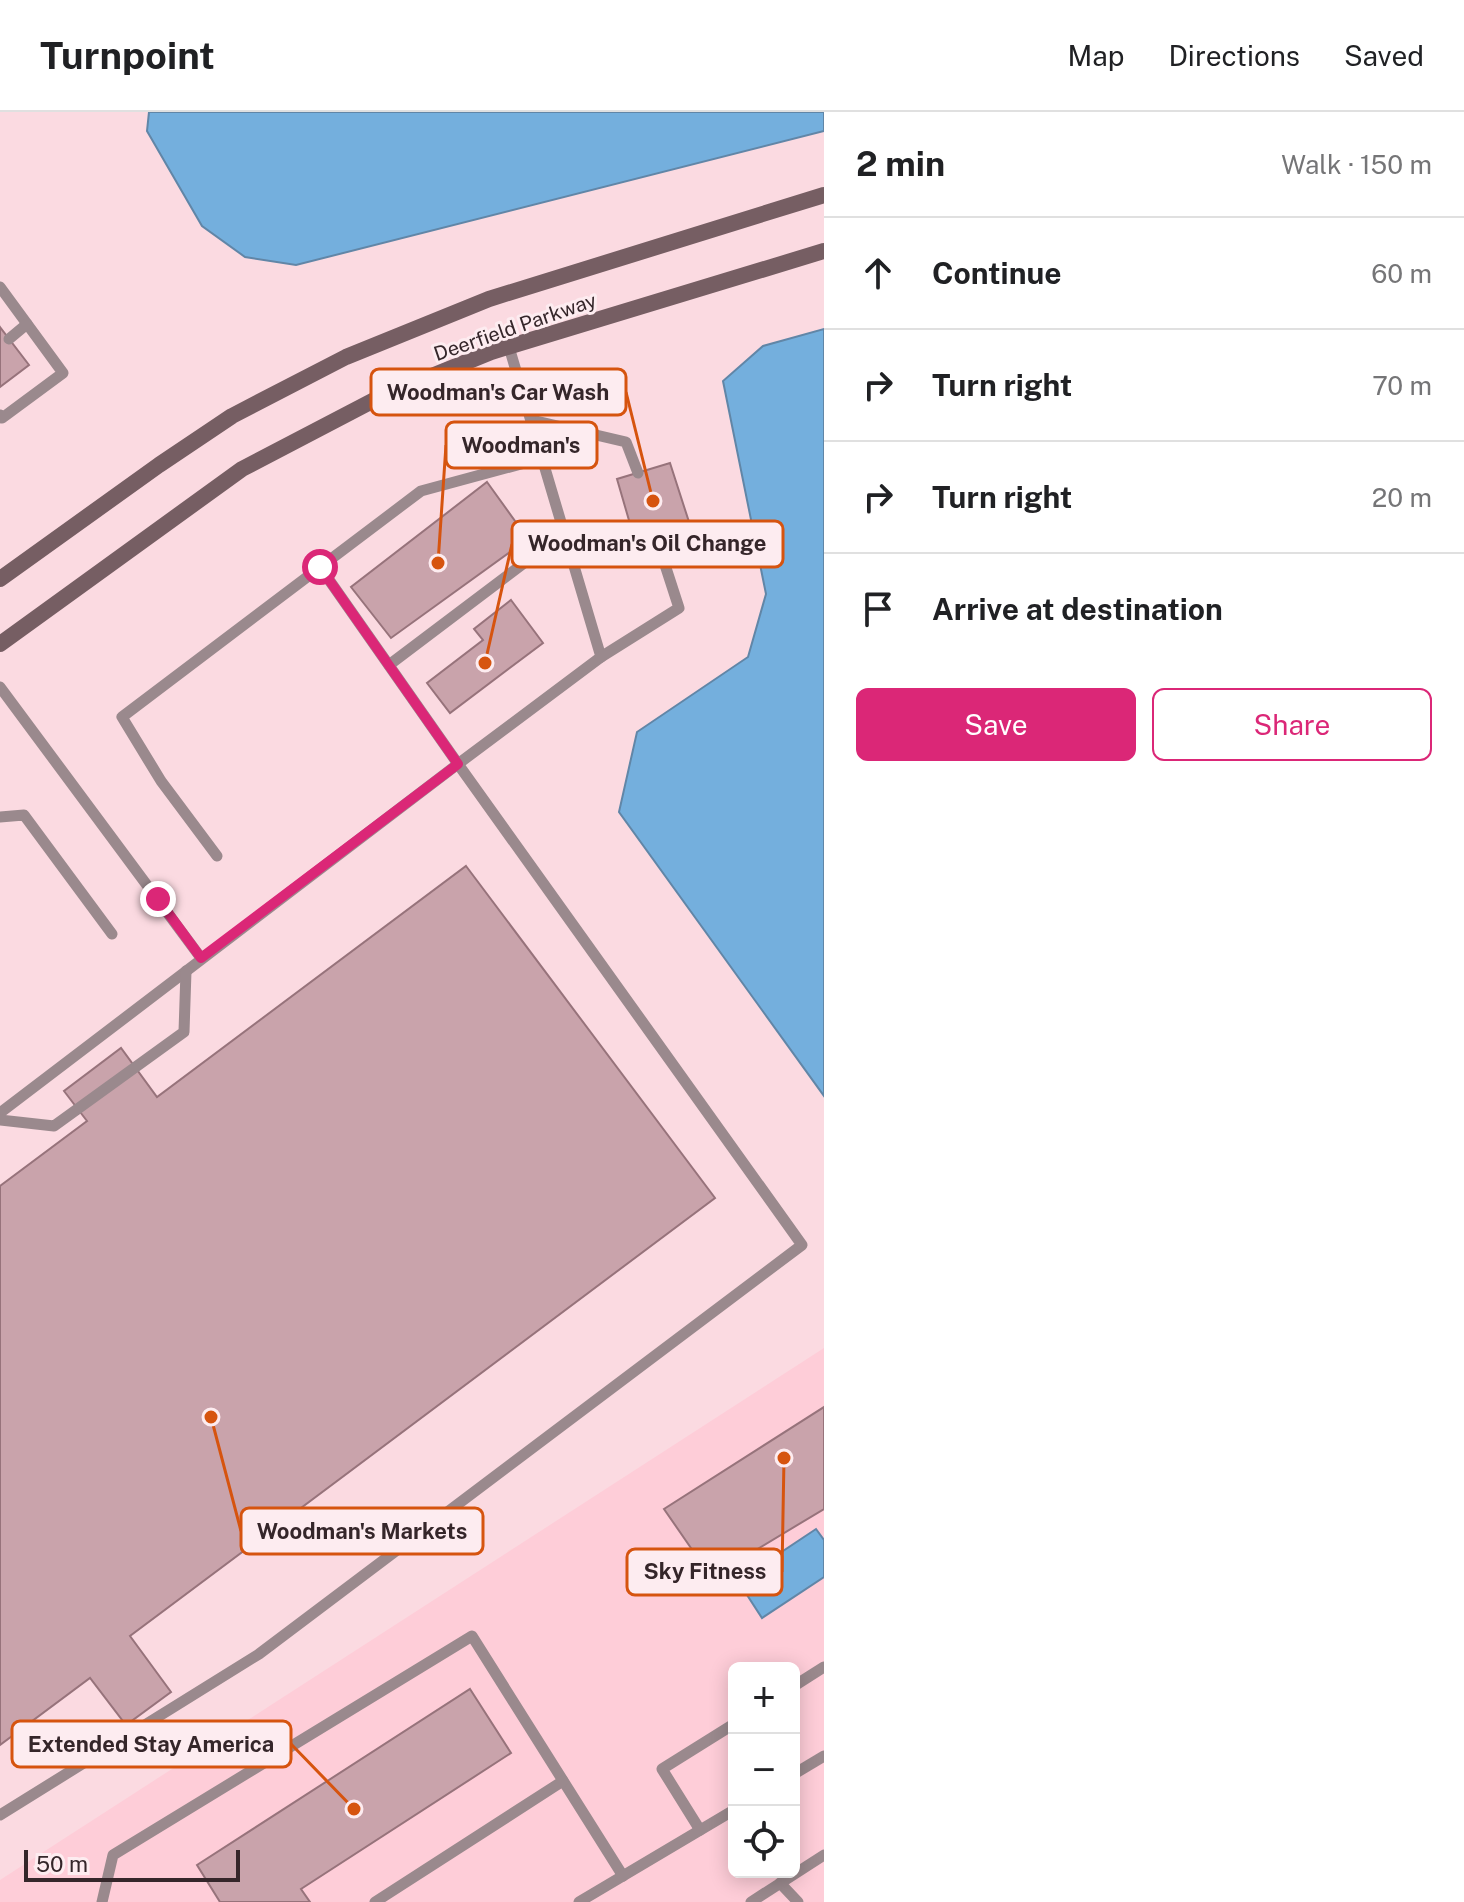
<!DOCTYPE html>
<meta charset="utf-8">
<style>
body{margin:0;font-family:"Public Sans",sans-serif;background:#f2f2f2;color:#202124}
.controls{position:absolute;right:24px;bottom:24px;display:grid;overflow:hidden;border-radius:12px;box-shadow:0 4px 20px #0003}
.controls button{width:72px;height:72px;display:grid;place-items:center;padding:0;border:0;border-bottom:2px solid #e0e0e0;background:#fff;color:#202124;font:40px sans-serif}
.scale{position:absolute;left:24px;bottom:20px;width:216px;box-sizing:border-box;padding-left:8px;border:4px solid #35262a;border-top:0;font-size:22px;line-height:28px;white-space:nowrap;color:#35262a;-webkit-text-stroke:6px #fdecf0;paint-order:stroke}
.stop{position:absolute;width:24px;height:24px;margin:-18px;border:6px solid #db2777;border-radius:50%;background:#fff}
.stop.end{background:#db2777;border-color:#fff;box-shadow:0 2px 8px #0008}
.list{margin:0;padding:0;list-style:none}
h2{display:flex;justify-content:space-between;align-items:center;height:104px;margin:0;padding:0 32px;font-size:34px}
h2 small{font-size:26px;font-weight:400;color:#757577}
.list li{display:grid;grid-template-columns:52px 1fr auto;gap:24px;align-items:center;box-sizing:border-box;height:112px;padding:0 32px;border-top:2px solid #e0e0e0}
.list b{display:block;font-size:30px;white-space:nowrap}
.list em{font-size:26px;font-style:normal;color:#757577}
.actions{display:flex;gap:16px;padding:24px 32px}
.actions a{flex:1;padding:18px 0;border:2px solid #db2777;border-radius:12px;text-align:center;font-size:28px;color:#db2777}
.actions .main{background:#db2777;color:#fff}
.icon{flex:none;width:44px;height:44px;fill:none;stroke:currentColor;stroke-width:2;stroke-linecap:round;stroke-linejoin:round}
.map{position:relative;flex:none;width:824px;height:1790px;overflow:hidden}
header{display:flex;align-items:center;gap:48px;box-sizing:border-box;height:112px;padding:0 40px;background:#fff;border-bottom:2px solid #e0e0e0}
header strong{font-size:38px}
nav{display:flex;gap:44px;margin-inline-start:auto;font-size:28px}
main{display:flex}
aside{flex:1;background:#fff}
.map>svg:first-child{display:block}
.built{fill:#fecdd8;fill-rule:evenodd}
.water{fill:#74afdd;stroke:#6186a7;stroke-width:2}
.building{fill:#c9a3ab;stroke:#97737b;stroke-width:2}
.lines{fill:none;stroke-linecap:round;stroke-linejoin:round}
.service{stroke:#9a898d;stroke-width:11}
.secondary{stroke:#765e63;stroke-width:16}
.route{stroke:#db2777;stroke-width:10}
.labels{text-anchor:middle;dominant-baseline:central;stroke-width:6;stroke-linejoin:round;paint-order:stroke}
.street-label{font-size:20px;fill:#35262a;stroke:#fdecf0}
.leader{fill:none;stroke:#d6540f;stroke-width:3}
.callout-dot{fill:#d6540f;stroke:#fdecf0;stroke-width:3}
.callout{fill:#fdecf0;stroke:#d6540f;stroke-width:3}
.callout-label{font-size:22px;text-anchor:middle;font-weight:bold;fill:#35262a}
</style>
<header>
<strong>Turnpoint</strong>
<nav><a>Map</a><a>Directions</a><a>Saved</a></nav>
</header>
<main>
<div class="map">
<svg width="824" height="1790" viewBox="0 0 824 1790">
<rect width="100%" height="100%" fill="#fbdae1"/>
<!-- built -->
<path class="built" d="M 824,1236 L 824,1790 L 0,1790 L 0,1768 ZM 734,1556 L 794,1556 L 794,1760 L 734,1760 Z"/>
<!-- water -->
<g class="water">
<polygon points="149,0 824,0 824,19 296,153 245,145 202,114 147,19"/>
<polygon points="824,217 824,984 619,700 637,620 748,545 766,482 723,269 763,234"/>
<polygon points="816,1417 824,1428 824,1465 762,1506 738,1469"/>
</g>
<!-- building -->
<g class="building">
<polygon points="0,215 29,253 0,275"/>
<polygon points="670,351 689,410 635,429 617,367"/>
<polygon points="487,370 528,427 391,526 351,475"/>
<polygon points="511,488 543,531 450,601 427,571 483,528 474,517"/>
<polygon points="466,754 715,1086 130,1524 171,1580 126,1613 90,1566 0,1633 0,1074 87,1009 64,979 121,936 157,985"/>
<polygon points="824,1295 824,1397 711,1465 664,1397"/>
<polygon points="470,1577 511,1641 301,1777 310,1790 220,1790 197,1753"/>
</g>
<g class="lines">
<!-- service -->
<g class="service">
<polyline points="0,175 63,261 2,306 0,303"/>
<polyline points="9,227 27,212"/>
<polyline points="532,308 626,330 638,361"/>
<polyline points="320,455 458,652 601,545 509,235"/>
<polyline points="601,545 679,496 655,422"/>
<polyline points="389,553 565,420"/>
<polyline points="0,575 201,846"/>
<polyline points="0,705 24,703 112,822"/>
<polyline points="217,744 161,669 122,605 421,379 543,346"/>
<polyline points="0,1001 458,652 802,1133 259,1542 0,1703"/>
<polyline points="0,1008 54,1014 184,920 186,859"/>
<polyline points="794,1574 824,1555"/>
<polyline points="794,1662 824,1644"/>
<polyline points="700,1718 662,1657 734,1612"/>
<polyline points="780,1771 798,1790"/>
<polyline points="102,1790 113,1743 472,1524 623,1764"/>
<polyline points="375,1790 563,1669"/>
<polyline points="579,1790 734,1698"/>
<polyline points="751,1790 824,1743"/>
</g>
<!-- secondary -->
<g class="secondary">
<polyline points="0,467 159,353 232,304 346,245 489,187 824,83"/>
<polyline points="0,532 242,357 378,286 491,240 824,139"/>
</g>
</g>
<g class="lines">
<!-- route -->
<polyline class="route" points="158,787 201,846 458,652 320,455"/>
</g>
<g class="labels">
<!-- street labels -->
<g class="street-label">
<text transform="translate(515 215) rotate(-19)">Deerfield Parkway</text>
</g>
</g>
<!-- callouts -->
<path class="leader" d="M653 389L626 280M438 451L446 333M485 551L512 432M211 1305L241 1419M784 1346L782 1460M354 1697L291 1632"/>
<g class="callout-dot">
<circle cx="653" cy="389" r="8"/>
<circle cx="438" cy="451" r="8"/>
<circle cx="485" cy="551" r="8"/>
<circle cx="211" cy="1305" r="8"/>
<circle cx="784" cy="1346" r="8"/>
<circle cx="354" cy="1697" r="8"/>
</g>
<g class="callout">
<rect x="371" y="257" width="255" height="46" rx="8"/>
<rect x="446" y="310" width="151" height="46" rx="8"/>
<rect x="512" y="409" width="271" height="46" rx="8"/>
<rect x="241" y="1396" width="242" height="46" rx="8"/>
<rect x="627" y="1437" width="155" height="46" rx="8"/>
<rect x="12" y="1609" width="279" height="46" rx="8"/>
</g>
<g class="callout-label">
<text x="498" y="288">Woodman's Car Wash</text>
<text x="521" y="341">Woodman's</text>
<text x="647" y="439">Woodman's Oil Change</text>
<text x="362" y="1427">Woodman's Markets</text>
<text x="705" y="1467">Sky Fitness</text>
<text x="151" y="1640">Extended Stay America</text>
</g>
</svg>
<div class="controls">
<button>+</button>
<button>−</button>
<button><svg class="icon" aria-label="locate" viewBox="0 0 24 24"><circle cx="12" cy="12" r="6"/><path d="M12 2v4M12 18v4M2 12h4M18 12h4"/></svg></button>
</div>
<div class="scale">50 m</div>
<div class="stop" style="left:320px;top:455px"></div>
<div class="stop end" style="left:158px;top:787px"></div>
</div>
<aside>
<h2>2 min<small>Walk · 150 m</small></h2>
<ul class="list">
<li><svg class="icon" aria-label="ahead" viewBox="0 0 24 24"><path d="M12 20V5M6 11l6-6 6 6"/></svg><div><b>Continue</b></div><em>60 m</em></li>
<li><svg class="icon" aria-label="right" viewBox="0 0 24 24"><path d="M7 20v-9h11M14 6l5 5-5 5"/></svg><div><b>Turn right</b></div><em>70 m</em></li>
<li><svg class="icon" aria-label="right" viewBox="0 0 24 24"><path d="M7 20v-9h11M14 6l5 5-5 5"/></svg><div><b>Turn right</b></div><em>20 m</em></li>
<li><svg class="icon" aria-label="arrive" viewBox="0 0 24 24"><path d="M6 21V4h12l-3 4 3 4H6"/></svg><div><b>Arrive at destination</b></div></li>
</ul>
<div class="actions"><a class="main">Save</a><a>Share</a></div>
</aside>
</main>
